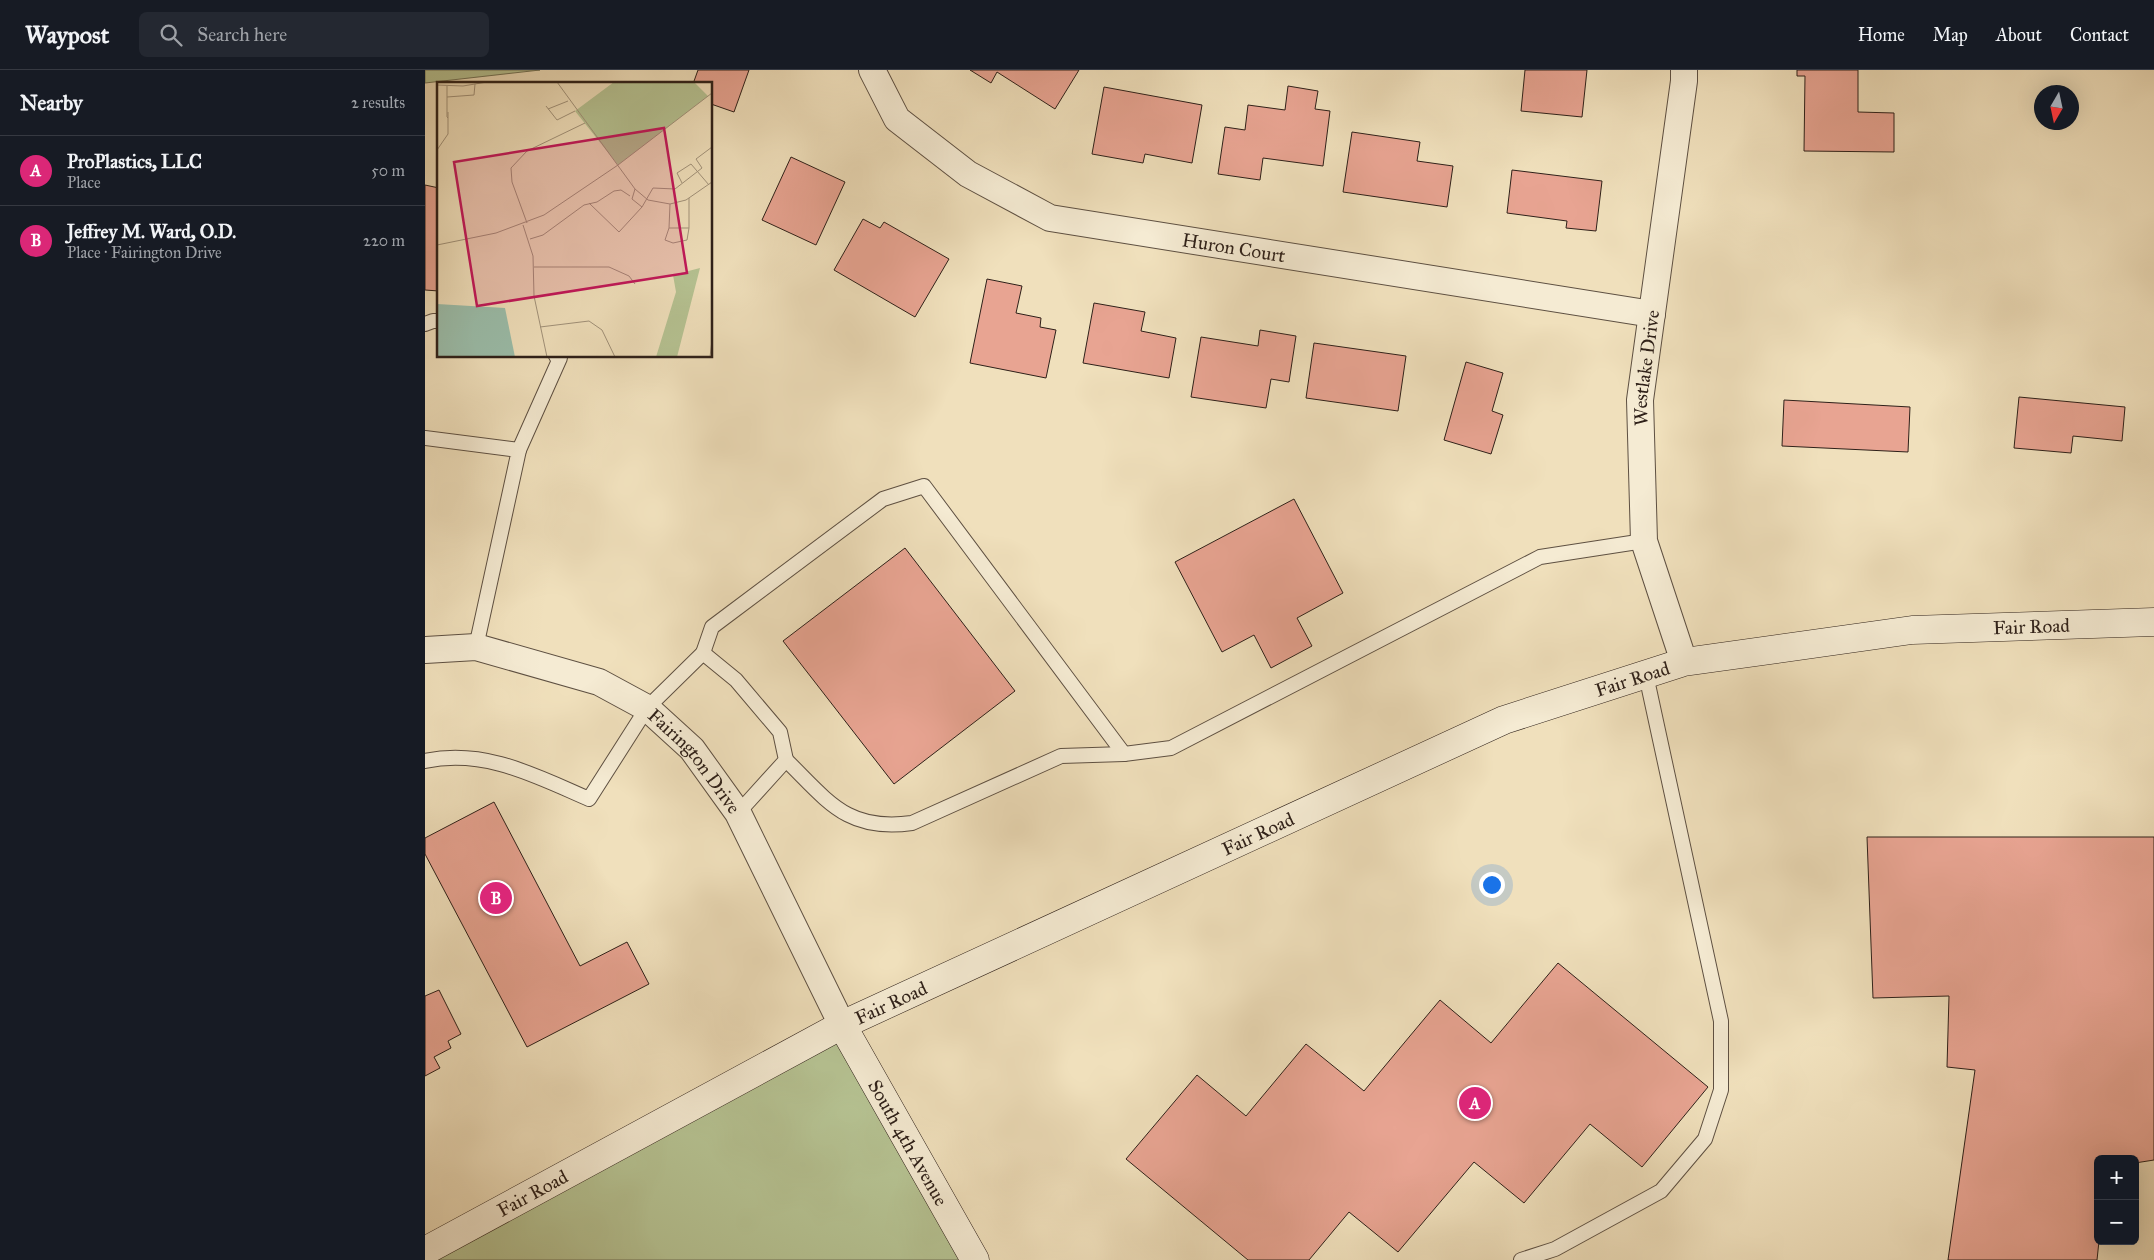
<!DOCTYPE html>
<meta charset="utf-8">
<style>
body{margin:0;font-family:"IM FELL Great Primer",serif;background:#242831;color:#f1f3f6}
.controls{position:absolute;right:15px;bottom:15px;display:grid;overflow:hidden;border-radius:8px;box-shadow:0 5px 20px #0002}
.controls button{width:45px;height:45px;display:grid;place-items:center;padding:0;border:0;border-bottom:1px solid #363941;background:#171b24;color:#f1f3f6;font:25px sans-serif}
.compass{position:absolute;left:1609px;top:15px;width:45px;height:45px;border-radius:50%;background:#171b24;box-shadow:0 5px 20px #0002;rotate:189deg}
.you{position:absolute;left:1066px;top:814px;width:18px;height:18px;margin:-12px;border:4px solid #fff;border-radius:50%;background:#1a73e8;box-shadow:0 0 0 8px #1a73e833}
.badge{display:grid;place-items:center;width:32px;height:32px;border-radius:50%;background:#db2777;color:#fff;font-size:16px;font-weight:700}
.pin{position:absolute;translate:-50% -50%;border:2px solid #fff;box-shadow:0 1px 5px #0006}
.list{margin:0;padding:0;list-style:none}
h2{display:flex;justify-content:space-between;align-items:center;height:65px;margin:0;padding:0 20px;font-size:21px}
h2 small{font-size:16px;font-weight:400;color:#9ea1a6}
.list li{display:grid;grid-template-columns:32px 1fr auto;gap:15px;align-items:center;box-sizing:border-box;height:70px;padding:0 20px;border-top:1px solid #363941}
.list b{display:block;font-size:19px;white-space:nowrap}
.list p{margin:0;font-size:16px;white-space:nowrap;color:#9ea1a6}
.list em{font-size:16px;font-style:normal;color:#9ea1a6}
.icon{flex:none;width:28px;height:28px;fill:none;stroke:currentColor;stroke-width:2;stroke-linecap:round;stroke-linejoin:round}
.map{position:relative;flex:none;width:1729px;height:1190px;overflow:hidden}
header{display:flex;align-items:center;gap:30px;box-sizing:border-box;height:70px;padding:0 25px;background:#171b24;border-bottom:1px solid #363941}
header strong{font-size:24px}
nav{display:flex;gap:28px;margin-inline-start:auto;font-size:18px}
.search{width:350px;height:45px;background:#242831;display:flex;align-items:center;gap:12px;box-sizing:border-box;padding:0 18px;border-radius:8px;color:#9ea1a6;font-size:19px}
main{display:flex}
aside{flex:1;background:#171b24}
.map>svg:first-child{display:block}
.green{fill:#b6c393;stroke:#727256}
.building{fill:#e8a492;stroke:#2e2019}
.lines{fill:none;stroke-linecap:round;stroke-linejoin:round}
.lane-casing{stroke:#5e5042;stroke-width:16}
.street-casing{stroke:#5e5042;stroke-width:28}
.secondary-casing{stroke:#2e2019;stroke-width:29}
.lane{stroke:#f5ebd3;stroke-width:14}
.street{stroke:#f5ebd3;stroke-width:26}
.secondary{stroke:#f5ebd3;stroke-width:28}
.labels{text-anchor:middle;dominant-baseline:central;stroke-width:4.5;stroke-linejoin:round;paint-order:stroke}
.street-label{font-size:19px;fill:#2e2019;stroke:#f5ebd3}
.inset-road{fill:none;stroke:#a2937b;stroke-width:1}
.view{fill:#c2185b;fill-opacity:0.15;stroke:#c2185b;stroke-width:2.5}
.inset-edge{fill:none;stroke:#2e2019;stroke-width:2.5}
</style>
<header>
<strong>Waypost</strong>
<div class="search"><svg class="icon" aria-label="search" viewBox="0 0 24 24"><circle cx="10" cy="10" r="6"/><path d="M15 15l6 6"/></svg>Search here</div>
<nav><a>Home</a><a>Map</a><a>About</a><a>Contact</a></nav>
</header>
<main>
<aside>
<h2>Nearby<small>2 results</small></h2>
<ul class="list">
<li><span class="badge">A</span><div><b>ProPlastics, LLC</b><p>Place</p></div><em>50 m</em></li>
<li><span class="badge">B</span><div><b>Jeffrey M. Ward, O.D.</b><p>Place · Fairington Drive</p></div><em>220 m</em></li>
</ul>
</aside>
<div class="map">
<svg width="1729" height="1190" viewBox="0 0 1729 1190">
<rect width="100%" height="100%" fill="#f0e0bc"/>
<filter id="stains"><feTurbulence type="fractalNoise" baseFrequency=".004" numOctaves="4"/><feColorMatrix values="0 0 0 0 .2 0 0 0 0 .09 0 0 0 0 .02 0 0 0 .5 -.17"/></filter>
<radialGradient id="worn" r=".72"><stop offset=".6" stop-color="#630" stop-opacity="0"/><stop offset="1" stop-color="#630" stop-opacity=".3"/></radialGradient>
<!-- green -->
<g class="green">
<polygon points="0,0 115,0 0,13"/>
<polygon points="417,955 550,1190 0,1190"/>
</g>
<!-- building -->
<g class="building">
<polygon points="273,0 324,0 309,42 286,34 286,14 268,14"/>
<polygon points="545,0 654,0 630,39 572,2 566,13"/>
<polygon points="1100,0 1162,0 1157,47 1096,41"/>
<polygon points="1372,0 1433,0 1433,42 1469,43 1469,82 1379,81 1380,6 1372,6"/>
<polygon points="863,16 893,21 890,39 905,41 898,96 838,88 835,110 793,104 800,57 820,60 823,35 860,40"/>
<polygon points="679,17 777,35 767,93 720,84 718,93 667,84"/>
<polygon points="927,62 995,72 992,91 1028,96 1022,137 918,122"/>
<polygon points="366,87 420,112 391,175 337,150"/>
<polygon points="1087,100 1177,111 1171,161 1141,158 1142,151 1082,143"/>
<polygon points="0,115 14,118 14,221 0,220"/>
<polygon points="438,149 455,158 459,152 524,189 490,247 409,200"/>
<polygon points="562,209 597,216 591,243 616,248 615,257 631,260 621,308 545,293"/>
<polygon points="669,233 720,242 716,261 751,268 744,308 658,293"/>
<polygon points="835,260 871,266 864,312 846,309 841,338 766,327 776,267 833,276"/>
<polygon points="889,273 981,286 973,341 881,328"/>
<polygon points="1041,292 1078,303 1067,341 1078,345 1066,384 1019,370"/>
<polygon points="1594,327 1700,337 1697,371 1648,366 1646,383 1589,378"/>
<polygon points="1359,330 1485,337 1483,382 1357,376"/>
<polygon points="869,429 918,523 872,548 887,576 846,598 829,565 797,582 750,492"/>
<polygon points="480,478 590,621 469,714 358,571"/>
<polygon points="69,732 155,896 202,872 224,914 102,977 0,784 0,768"/>
<polygon points="1442,767 1729,767 1729,1090 1710,1093 1710,1089 1673,1089 1673,1171 1674,1171 1672,1190 1523,1190 1550,1000 1522,997 1524,926 1448,928"/>
<polygon points="1133,893 1283,1017 1217,1097 1165,1054 1099,1133 1049,1092 973,1182 924,1142 884,1190 823,1190 701,1089 772,1005 821,1046 881,974 939,1021 1015,930 1066,973"/>
<polygon points="14,920 36,964 23,971 26,978 9,987 15,998 0,1006 0,926"/>
</g>
<g class="lines">
<defs>
<g id="lane">
<polyline points="0,254 8,251 14,251"/>
<polyline points="0,368 94,380 51,577"/>
<polyline points="94,380 135,288 131,286"/>
<polyline points="278,583 287,557 458,429 499,416 699,684"/>
<path d="M 361,690 C 403,731 422,762 487,753 L 636,686 L 699,684 L 746,678 L 1115,487 L 1219,471"/>
<path d="M 0,691 C 59,678 111,706 164,729 L 222,638 L 278,583 L 311,610 L 355,662 L 361,690 L 313,743"/>
<polyline points="1096,1190 1130,1179 1236,1121 1280,1069 1296,1020 1296,951 1221,605"/>
</g>
<g id="street">
<path id="s1" d="M 447,0 L 472,49 L 543,104 L 625,148 L 1227,244"/>
<path id="s2" d="M 0,580 L 51,577 L 174,612 L 222,638 L 267,679 L 313,743 L 417,955"/>
<path id="s3" d="M 1259,592 L 1219,471 L 1215,330 L 1259,11 L 1259,0"/>
</g>
<g id="secondary">
<path id="s4" d="M 417,955 L 550,1190"/>
<path id="s5" d="M 0,1181 L 417,955 L 1079,650 L 1259,592 L 1487,560 L 1729,552"/>
</g>
</defs>
<!-- lane casing -->
<use href="#lane" class="lane-casing"/>
<!-- street casing -->
<use href="#street" class="street-casing"/>
<!-- secondary casing -->
<use href="#secondary" class="secondary-casing"/>
<!-- lane -->
<use href="#lane" class="lane"/>
<!-- street -->
<use href="#street" class="street"/>
<!-- secondary -->
<use href="#secondary" class="secondary"/>
</g>
<g class="labels">
<!-- street labels -->
<g class="street-label">
<text stroke="none"><textPath href="#s1" startOffset="424">Huron Court</textPath></text>
<text stroke="none"><textPath href="#s3" startOffset="301">Westlake Drive</textPath></text>
<text stroke="none"><textPath href="#s5" startOffset="1742">Fair Road</textPath></text>
<text stroke="none"><textPath href="#s5" startOffset="1338">Fair Road</textPath></text>
<text stroke="none"><textPath href="#s2" startOffset="305">Fairington Drive</textPath></text>
<text stroke="none"><textPath href="#s5" startOffset="932">Fair Road</textPath></text>
<text stroke="none"><textPath href="#s5" startOffset="528">Fair Road</textPath></text>
<text stroke="none"><textPath href="#s4" startOffset="135">South 4th Avenue</textPath></text>
<text stroke="none"><textPath href="#s5" startOffset="122">Fair Road</textPath></text>
</g>
</g>
<!-- overview -->
<g transform="translate(12 12)">
<rect width="275" height="275" fill="#f0e0bc"/>
<path d="M 177,0 L 257,0 L 271,14 L 181,83 L 138,29 ZM 263,186 L 240,275 L 219,275 L 239,210 L 236,193 Z" fill="#b6c393"/>
<path d="M 0,222 L 68,226 L 78,275 L 0,275 Z" fill="#9bbeab"/>
<path class="inset-road" d="M 120,0 L 198,107 L 211,118 L 233,122 L 249,118 L 275,100M 0,3 L 26,4 L 50,0M 10,4 L 10,35 L 11,36 L 11,30M 10,15 L 37,13 L 38,2M 109,24 L 120,38 L 138,29M 111,27 L 131,19M 0,68 L 11,52 L 11,36M 245,101 L 240,91 L 254,82 L 272,103M 198,107 L 195,117 L 205,125 L 216,106 L 238,107 L 265,86 L 259,77 L 275,65M 152,121 L 182,150 L 205,125M 233,122 L 232,146 L 252,146 L 252,116M 90,141 L 75,100 L 74,86 L 90,69 L 148,41M 86,143 L 96,174 L 97,214 L 110,275M 232,146 L 228,158 L 236,161 L 250,158 L 252,146M 93,157 L 106,153 L 147,123 L 160,120 L 177,109 L 184,108 L 193,114M 0,163 L 59,151 L 107,133 L 181,83 L 275,11M 97,185 L 172,185 L 192,194 L 198,202M 103,245 L 152,239 L 165,248 L 178,275M 273,275 L 275,258"/>
<path class="view" d="M 227,46 L 250,191 L 40,224 L 17,80 Z"/>
<rect width="275" height="275" class="inset-edge"/>
</g>
<rect width="100%" height="100%" filter="url(#stains)"/>
<rect width="100%" height="100%" fill="url(#worn)"/>
</svg>
<div class="controls">
<button>+</button>
<button>−</button>
</div>
<svg class="compass" viewBox="-18 -18 36 36"><path d="M0-13l5 13h-10z" fill="#e53935"/><path d="M0 13l5-13h-10z" fill="#9ea1a6"/></svg>
<div class="you"></div>
<div class="pin badge" style="left:1050px;top:1033px">A</div>
<div class="pin badge" style="left:71px;top:828px">B</div>
</div>
</main>
